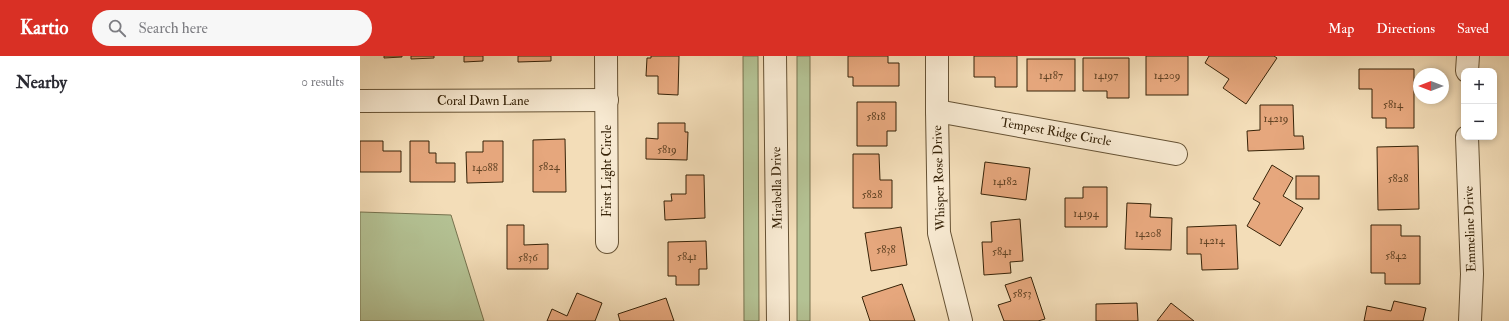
<!DOCTYPE html>
<meta charset="utf-8">
<style>
body{margin:0;font-family:"IM FELL Double Pica",serif;background:#f7f7f7;color:#2b2b33}
.controls{position:absolute;right:12px;top:12px;display:grid;overflow:hidden;border-radius:8px;box-shadow:0 2px 6px #0003}
.controls button{width:36px;height:36px;display:grid;place-items:center;padding:0;border:0;border-bottom:1px solid #e1e1e2;background:#fff;color:#2b2b33;font:20px sans-serif}
.compass{position:absolute;left:1053px;top:12px;width:36px;height:36px;border-radius:50%;background:#fff;box-shadow:0 2px 6px #0003;rotate:270deg}
.list{margin:0;padding:0;list-style:none}
h2{display:flex;justify-content:space-between;align-items:center;height:52px;margin:0;padding:0 16px;font-size:17px}
h2 small{font-size:13px;font-weight:400;color:#7c7c81}
.icon{flex:none;width:22px;height:22px;fill:none;stroke:currentColor;stroke-width:2;stroke-linecap:round;stroke-linejoin:round}
.map{position:relative;flex:none;width:1149px;height:265px;overflow:hidden}
header{display:flex;align-items:center;gap:24px;box-sizing:border-box;height:56px;padding:0 20px;background:#d93025;color:#fff}
header strong{font-size:19px}
nav{display:flex;gap:22px;margin-inline-start:auto;font-size:14px}
.search{width:280px;height:36px;background:#f7f7f7;display:flex;align-items:center;gap:10px;box-sizing:border-box;padding:0 14px;border-radius:22px;color:#7c7c81;font-size:15px}
main{display:flex}
aside{flex:1;background:#fff}
.map>svg:first-child{display:block}
.green{fill:#b4c294;stroke:#76724e}
.building{fill:#e6a77d;stroke:#372308}
.lines{fill:none;stroke-linecap:round;stroke-linejoin:round}
.minor-casing{stroke:#665234;stroke-width:24}
.minor{stroke:#f7e9d1;stroke-width:22}
.labels{text-anchor:middle;dominant-baseline:central;stroke-width:3;stroke-linejoin:round;paint-order:stroke}
.number-label{font-size:11px;fill:#634425}
.street-label{font-size:13px;fill:#372308;stroke:#f7e9d1}
</style>
<header>
<strong>Kartio</strong>
<div class="search"><svg class="icon" aria-label="search" viewBox="0 0 24 24"><circle cx="10" cy="10" r="6"/><path d="M15 15l6 6"/></svg>Search here</div>
<nav><a>Map</a><a>Directions</a><a>Saved</a></nav>
</header>
<main>
<aside>
<h2>Nearby<small>0 results</small></h2>
<ul class="list">
</ul>
</aside>
<div class="map">
<svg width="1149" height="265" viewBox="0 0 1149 265">
<rect width="100%" height="100%" fill="#f3ddb8"/>
<filter id="stains"><feTurbulence type="fractalNoise" baseFrequency=".005" numOctaves="4"/><feColorMatrix values="0 0 0 0 .2 0 0 0 0 .09 0 0 0 0 .02 0 0 0 .5 -.17"/></filter>
<radialGradient id="worn" r=".72"><stop offset=".6" stop-color="#630" stop-opacity="0"/><stop offset="1" stop-color="#630" stop-opacity=".3"/></radialGradient>
<!-- green -->
<g class="green">
<polygon points="383,0 398,0 399,265 384,265"/>
<rect x="437" y="0" width="13" height="265"/>
<polygon points="0,156 91,159 124,265 0,265"/>
</g>
<!-- building -->
<g class="building">
<polygon points="24,0 42,0 42,1 24,2"/>
<polygon points="51,0 74,0 74,2 51,3"/>
<polygon points="104,0 123,0 123,5 104,6"/>
<polygon points="158,0 191,0 191,5 158,6"/>
<polygon points="291,0 319,0 318,39 298,38 298,20 286,20 287,2 291,2"/>
<polygon points="488,0 528,0 528,7 539,7 539,30 493,30 493,21 488,21"/>
<polygon points="614,0 657,0 657,31 635,31 635,21 614,21"/>
<rect x="786" y="0" width="42" height="39"/>
<polygon points="849,0 914,0 917,2 886,48 863,32 869,23 845,7"/>
<polygon points="723,2 769,2 769,42 747,42 747,35 723,35"/>
<rect x="667" y="3" width="48" height="32"/>
<polygon points="999,13 1054,13 1054,72 1026,72 1026,62 1012,62 1012,33 999,33"/>
<polygon points="497,46 536,46 536,75 527,75 527,90 497,90"/>
<polygon points="900,49 933,49 934,80 943,80 944,93 888,95 887,75 900,74"/>
<polygon points="298,67 325,67 325,76 328,76 327,104 286,103 286,82 298,83"/>
<polygon points="205,83 206,136 173,136 173,84"/>
<polygon points="0,85 23,85 23,95 41,95 41,116 0,116"/>
<polygon points="50,85 69,85 69,97 76,97 76,107 95,107 95,126 50,126"/>
<polygon points="123,85 143,85 143,126 107,127 106,96 123,96"/>
<polygon points="1058,90 1059,153 1018,154 1017,91"/>
<polygon points="493,98 519,98 520,124 532,124 532,152 493,152"/>
<polygon points="625,106 670,112 666,144 621,138"/>
<polygon points="912,109 933,122 923,140 943,152 920,190 887,170 900,147 893,143"/>
<polygon points="326,119 344,119 345,162 305,164 304,145 312,145 311,138 326,138"/>
<rect x="936" y="120" width="23" height="23"/>
<polygon points="723,131 747,131 747,171 705,171 705,142 723,142"/>
<polygon points="767,147 791,148 790,161 812,162 811,194 765,193"/>
<polygon points="660,163 663,205 650,206 651,217 624,219 622,186 632,186 631,166"/>
<polygon points="147,169 164,169 164,189 188,188 188,213 147,213"/>
<polygon points="876,169 878,213 842,214 841,198 827,198 827,171"/>
<polygon points="1011,169 1041,169 1041,180 1060,180 1060,228 1025,228 1025,217 1011,217"/>
<polygon points="541,171 547,209 511,215 505,177"/>
<polygon points="346,185 347,213 339,213 339,229 316,229 316,220 308,220 308,186"/>
<polygon points="671,221 685,263 678,265 644,265 638,249 651,245 645,229"/>
<polygon points="542,228 555,265 510,265 502,241"/>
<polygon points="217,237 242,247 235,265 187,265 192,253 207,260"/>
<polygon points="306,242 314,265 260,265 258,258"/>
<polygon points="1034,245 1066,252 1063,265 1004,265 1007,250 1031,255"/>
<polygon points="777,247 778,265 736,265 736,248"/>
<polygon points="811,247 834,265 797,265"/>
</g>
<g class="lines">
<defs>
<g id="minor">
<polyline points="246,0 247,186"/>
<polyline points="415,0 418,265"/>
<polyline points="577,0 577,55 579,177 601,265"/>
<polyline points="1107,15 1108,0"/>
<polyline points="0,45 247,44"/>
<polyline points="577,55 816,98"/>
<polyline points="1107,81 1112,218 1110,265"/>
</g>
</defs>
<!-- minor casing -->
<use href="#minor" class="minor-casing"/>
<!-- minor -->
<use href="#minor" class="minor"/>
</g>
<g class="labels">
<!-- number labels -->
<g class="number-label">
<text x="691" y="19">14187</text>
<text x="746" y="19">14197</text>
<text x="807" y="19">14209</text>
<text x="1033" y="48">5814</text>
<text x="516" y="60">5818</text>
<text x="916" y="62">14219</text>
<text x="307" y="93">5819</text>
<text x="189" y="110">5824</text>
<text x="125" y="111">14088</text>
<text x="1038" y="122">5828</text>
<text x="645" y="125">14182</text>
<text x="512" y="138">5828</text>
<text x="726" y="157">14194</text>
<text x="788" y="177">14208</text>
<text x="852" y="184">14214</text>
<text x="526" y="193">5838</text>
<text x="642" y="195">5841</text>
<text x="1036" y="199">5842</text>
<text x="327" y="200">5841</text>
<text x="168" y="201">5836</text>
<text x="662" y="237">5853</text>
</g>
<!-- street labels -->
<g class="street-label">
<text x="123" y="45">Coral Dawn Lane</text>
<text transform="translate(696 76) rotate(10)">Tempest Ridge Circle</text>
<text transform="translate(247 115) rotate(-90)">First Light Circle</text>
<text transform="translate(579 122) rotate(-92)">Whisper Rose Drive</text>
<text transform="translate(417 132) rotate(-91)">Mirabella Drive</text>
<text transform="translate(1110 173) rotate(-92)">Emmeline Drive</text>
</g>
</g>
<rect width="100%" height="100%" filter="url(#stains)"/>
<rect width="100%" height="100%" fill="url(#worn)"/>
</svg>
<div class="controls">
<button>+</button>
<button>−</button>
</div>
<svg class="compass" viewBox="-18 -18 36 36"><path d="M0-13l5 13h-10z" fill="#e53935"/><path d="M0 13l5-13h-10z" fill="#7c7c81"/></svg>
</div>
</main>
